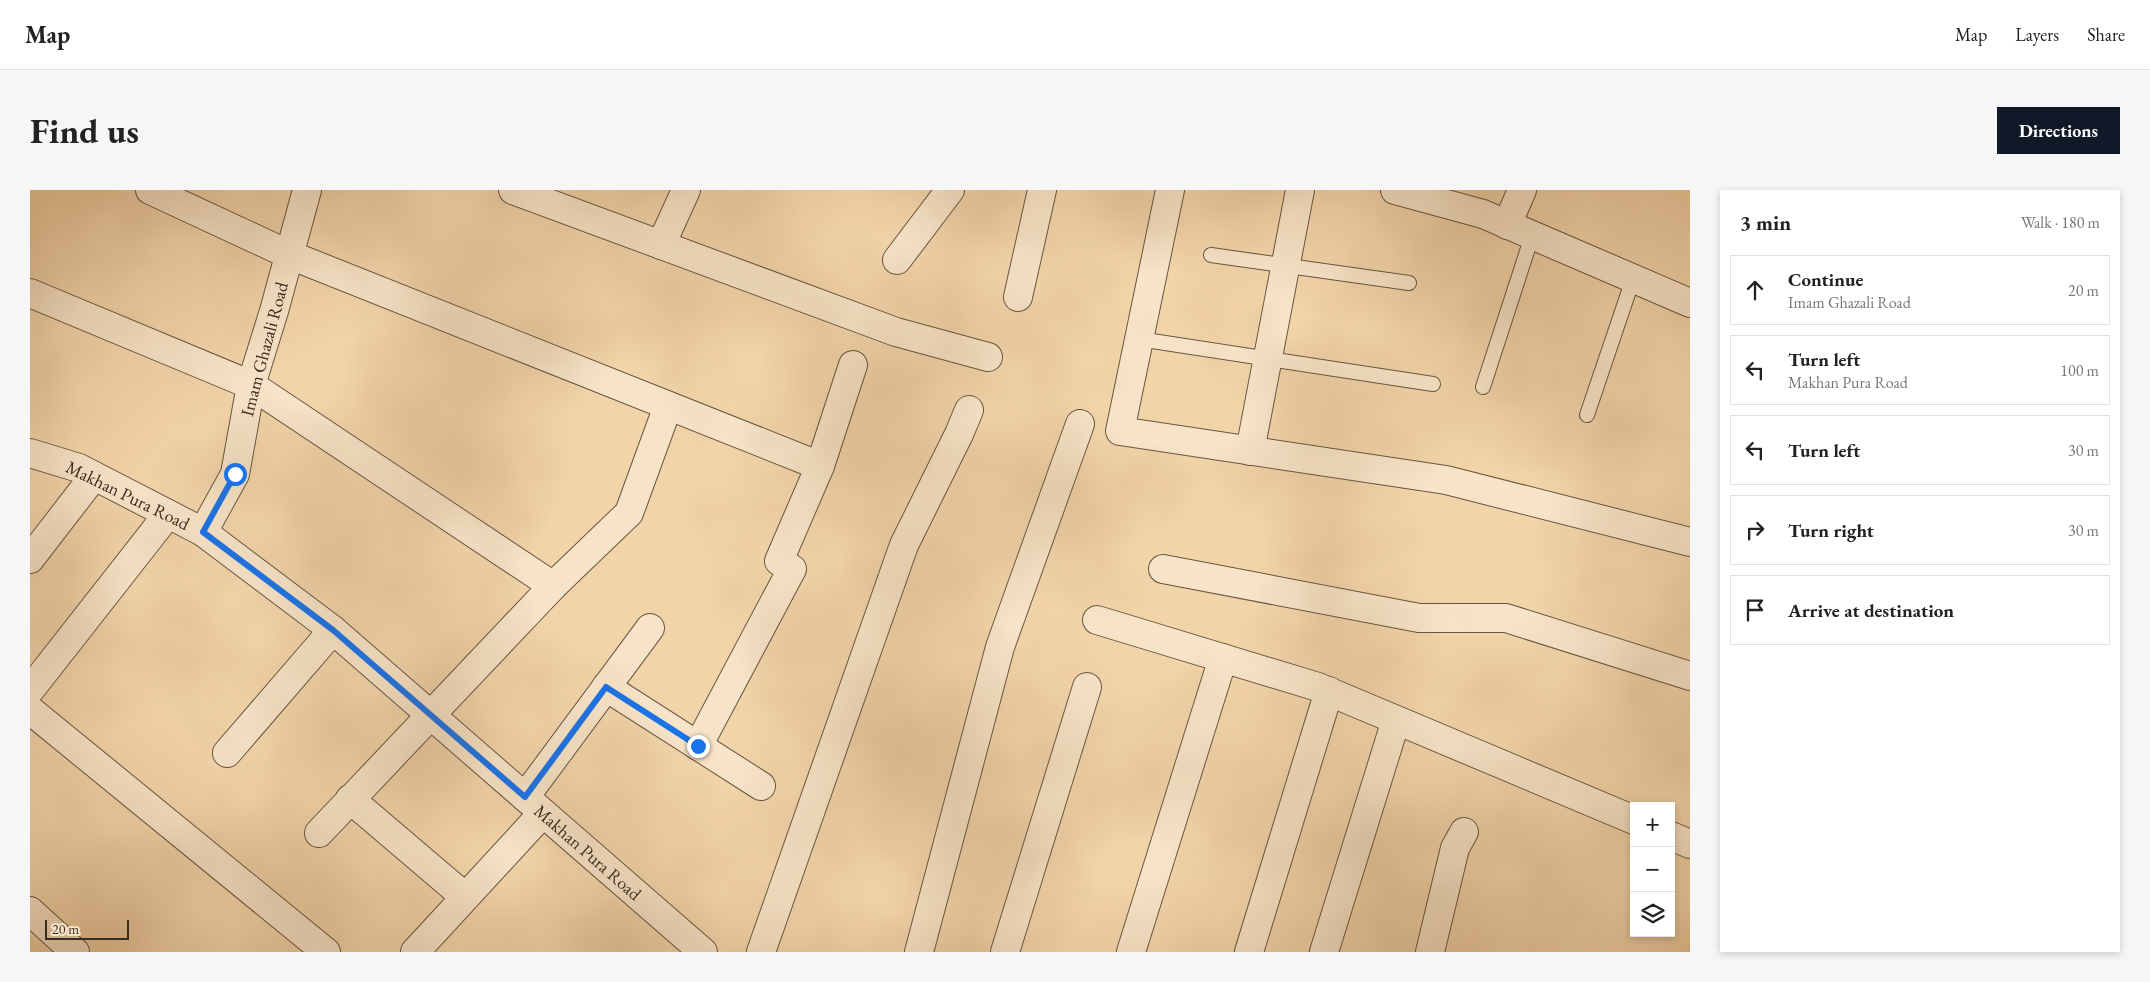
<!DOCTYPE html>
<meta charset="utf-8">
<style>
body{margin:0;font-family:"EB Garamond",serif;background:#f6f6f6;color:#222}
.controls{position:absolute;right:15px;bottom:15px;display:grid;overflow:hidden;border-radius:0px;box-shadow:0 2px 8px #0003}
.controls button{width:45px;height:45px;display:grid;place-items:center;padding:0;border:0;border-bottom:1px solid #e0e0e0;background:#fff;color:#222;font:25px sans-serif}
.scale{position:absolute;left:15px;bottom:12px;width:84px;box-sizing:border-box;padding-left:5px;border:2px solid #382c20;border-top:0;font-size:14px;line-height:18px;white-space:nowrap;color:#382c20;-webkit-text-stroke:4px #f7e3c7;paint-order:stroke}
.stop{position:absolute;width:15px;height:15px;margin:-11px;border:4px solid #1a73e8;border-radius:50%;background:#fff}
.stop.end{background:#1a73e8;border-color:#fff;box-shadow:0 1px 5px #0008}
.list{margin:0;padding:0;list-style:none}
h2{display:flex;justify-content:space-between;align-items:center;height:65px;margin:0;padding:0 20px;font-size:21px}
h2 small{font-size:16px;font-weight:400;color:#767676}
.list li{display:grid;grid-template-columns:32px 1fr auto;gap:15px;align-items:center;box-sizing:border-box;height:70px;margin:0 10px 10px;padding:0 10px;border:1px solid #e0e0e0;border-radius:0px}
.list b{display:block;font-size:19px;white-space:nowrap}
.list p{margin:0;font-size:16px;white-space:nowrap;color:#767676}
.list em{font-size:16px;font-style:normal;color:#767676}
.icon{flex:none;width:28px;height:28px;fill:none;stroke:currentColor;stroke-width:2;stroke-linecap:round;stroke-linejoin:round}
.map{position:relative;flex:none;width:1660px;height:762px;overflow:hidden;border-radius:0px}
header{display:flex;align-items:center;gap:30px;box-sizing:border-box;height:70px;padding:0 25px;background:#fff;border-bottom:1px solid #e0e0e0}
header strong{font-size:24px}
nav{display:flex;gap:28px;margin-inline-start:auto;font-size:18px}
.intro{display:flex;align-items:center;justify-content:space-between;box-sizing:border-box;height:120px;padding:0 30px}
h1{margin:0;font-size:35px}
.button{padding:12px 22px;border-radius:0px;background:#111827;color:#fff;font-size:18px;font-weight:700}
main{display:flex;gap:30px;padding:0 30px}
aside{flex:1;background:#fff;border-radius:0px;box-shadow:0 2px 8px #0003}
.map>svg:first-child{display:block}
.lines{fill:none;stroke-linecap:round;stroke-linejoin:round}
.service-casing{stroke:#665642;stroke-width:16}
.minor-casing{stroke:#665642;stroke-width:30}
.tertiary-casing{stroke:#665642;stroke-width:30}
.service{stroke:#f7e3c7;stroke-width:14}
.minor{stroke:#f7e3c7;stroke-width:28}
.tertiary{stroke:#f7e3c7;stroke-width:28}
.route{stroke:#1a73e8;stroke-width:6}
.labels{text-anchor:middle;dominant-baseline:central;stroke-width:4;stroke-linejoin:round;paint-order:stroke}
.street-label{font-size:18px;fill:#382c20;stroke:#f7e3c7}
</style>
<header>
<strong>Map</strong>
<nav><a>Map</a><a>Layers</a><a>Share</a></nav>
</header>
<div class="intro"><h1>Find us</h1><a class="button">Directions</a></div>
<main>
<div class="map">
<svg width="1660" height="762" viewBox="0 0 1660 762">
<rect width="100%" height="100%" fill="#f2d4a9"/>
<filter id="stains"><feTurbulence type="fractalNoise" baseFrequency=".004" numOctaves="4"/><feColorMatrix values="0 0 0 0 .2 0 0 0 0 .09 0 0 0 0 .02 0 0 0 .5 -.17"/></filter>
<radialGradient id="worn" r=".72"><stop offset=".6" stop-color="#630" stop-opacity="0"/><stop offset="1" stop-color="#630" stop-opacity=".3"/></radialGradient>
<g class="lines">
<defs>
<g id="service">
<polyline points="1181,65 1379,93"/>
<polyline points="1109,149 1403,194"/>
<polyline points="1453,197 1502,46"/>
<polyline points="1557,225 1603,89"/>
</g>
<g id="minor">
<polyline points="120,0 260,65 790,276"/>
<polyline points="483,0 866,142 958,167"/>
<polyline points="1140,0 1090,241 1416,290 1660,352"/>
<polyline points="1365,0 1453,24 1660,113"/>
<polyline points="1477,35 1492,0"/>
<polyline points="631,55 656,0"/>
<polyline points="867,70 920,0"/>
<polyline points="0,103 221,195 523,396"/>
<polyline points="988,107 1012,0"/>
<polyline points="1220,261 1270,0"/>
<polyline points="173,342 205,284 221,195 244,121 277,0"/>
<polyline points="0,369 64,286"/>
<polyline points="1133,379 1389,428 1476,428 1660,486"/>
<polyline points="1067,430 1288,497 1604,630"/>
<polyline points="576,497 731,596"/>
<polyline points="0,500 138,324"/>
<polyline points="0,520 296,762"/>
<polyline points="668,556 762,379 749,371 790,276 823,175"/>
<polyline points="197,563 303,440"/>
<polyline points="495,607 620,438"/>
<polyline points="320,609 435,707"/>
<polyline points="289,643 523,396 599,323 638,216"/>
<polyline points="1641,646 1660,654"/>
<polyline points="0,721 45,762"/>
<polyline points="385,762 513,623"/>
<polyline points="731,762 874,355 929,244 939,220"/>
<polyline points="889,762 970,457 1050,234"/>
<polyline points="975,762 1057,497"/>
<polyline points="1101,762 1193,468"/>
<polyline points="1219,762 1299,501"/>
<polyline points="1294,762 1366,530"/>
<polyline points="1400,762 1425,658 1434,642"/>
</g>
<polyline id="tertiary" points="0,263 49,278 173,342 303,440 673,762"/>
</defs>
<!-- service casing -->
<use href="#service" class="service-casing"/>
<!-- minor casing -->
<use href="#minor" class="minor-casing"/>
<!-- tertiary casing -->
<use href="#tertiary" class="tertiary-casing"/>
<!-- service -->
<use href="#service" class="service"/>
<!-- minor -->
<use href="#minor" class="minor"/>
<!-- tertiary -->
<use href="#tertiary" class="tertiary"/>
</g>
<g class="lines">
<!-- route -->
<polyline class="route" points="205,284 173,342 303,440 495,607 576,497 668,556"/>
</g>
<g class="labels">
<!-- street labels -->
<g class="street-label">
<text transform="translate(234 159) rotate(-75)">Imam Ghazali Road</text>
<text transform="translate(98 305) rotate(26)">Makhan Pura Road</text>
<text transform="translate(558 662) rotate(41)">Makhan Pura Road</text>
</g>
</g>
<rect width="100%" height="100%" filter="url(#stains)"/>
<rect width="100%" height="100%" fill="url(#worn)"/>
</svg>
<div class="controls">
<button>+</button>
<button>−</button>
<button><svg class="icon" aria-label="layers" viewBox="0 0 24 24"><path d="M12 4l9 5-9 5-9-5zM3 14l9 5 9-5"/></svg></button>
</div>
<div class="scale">20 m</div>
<div class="stop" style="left:205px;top:284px"></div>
<div class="stop end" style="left:668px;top:556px"></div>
</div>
<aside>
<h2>3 min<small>Walk · 180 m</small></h2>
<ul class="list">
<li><svg class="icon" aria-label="ahead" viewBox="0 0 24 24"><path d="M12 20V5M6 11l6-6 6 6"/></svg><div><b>Continue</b><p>Imam Ghazali Road</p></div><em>20 m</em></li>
<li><svg class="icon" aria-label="left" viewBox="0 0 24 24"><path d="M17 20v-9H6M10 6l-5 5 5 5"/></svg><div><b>Turn left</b><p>Makhan Pura Road</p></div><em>100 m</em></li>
<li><svg class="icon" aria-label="left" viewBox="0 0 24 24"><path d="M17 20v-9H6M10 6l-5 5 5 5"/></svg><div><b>Turn left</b></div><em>30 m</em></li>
<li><svg class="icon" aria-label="right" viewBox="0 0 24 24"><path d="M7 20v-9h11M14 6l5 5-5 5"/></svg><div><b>Turn right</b></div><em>30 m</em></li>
<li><svg class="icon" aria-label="arrive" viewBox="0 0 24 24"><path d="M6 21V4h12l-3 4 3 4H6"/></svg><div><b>Arrive at destination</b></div></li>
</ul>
</aside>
</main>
